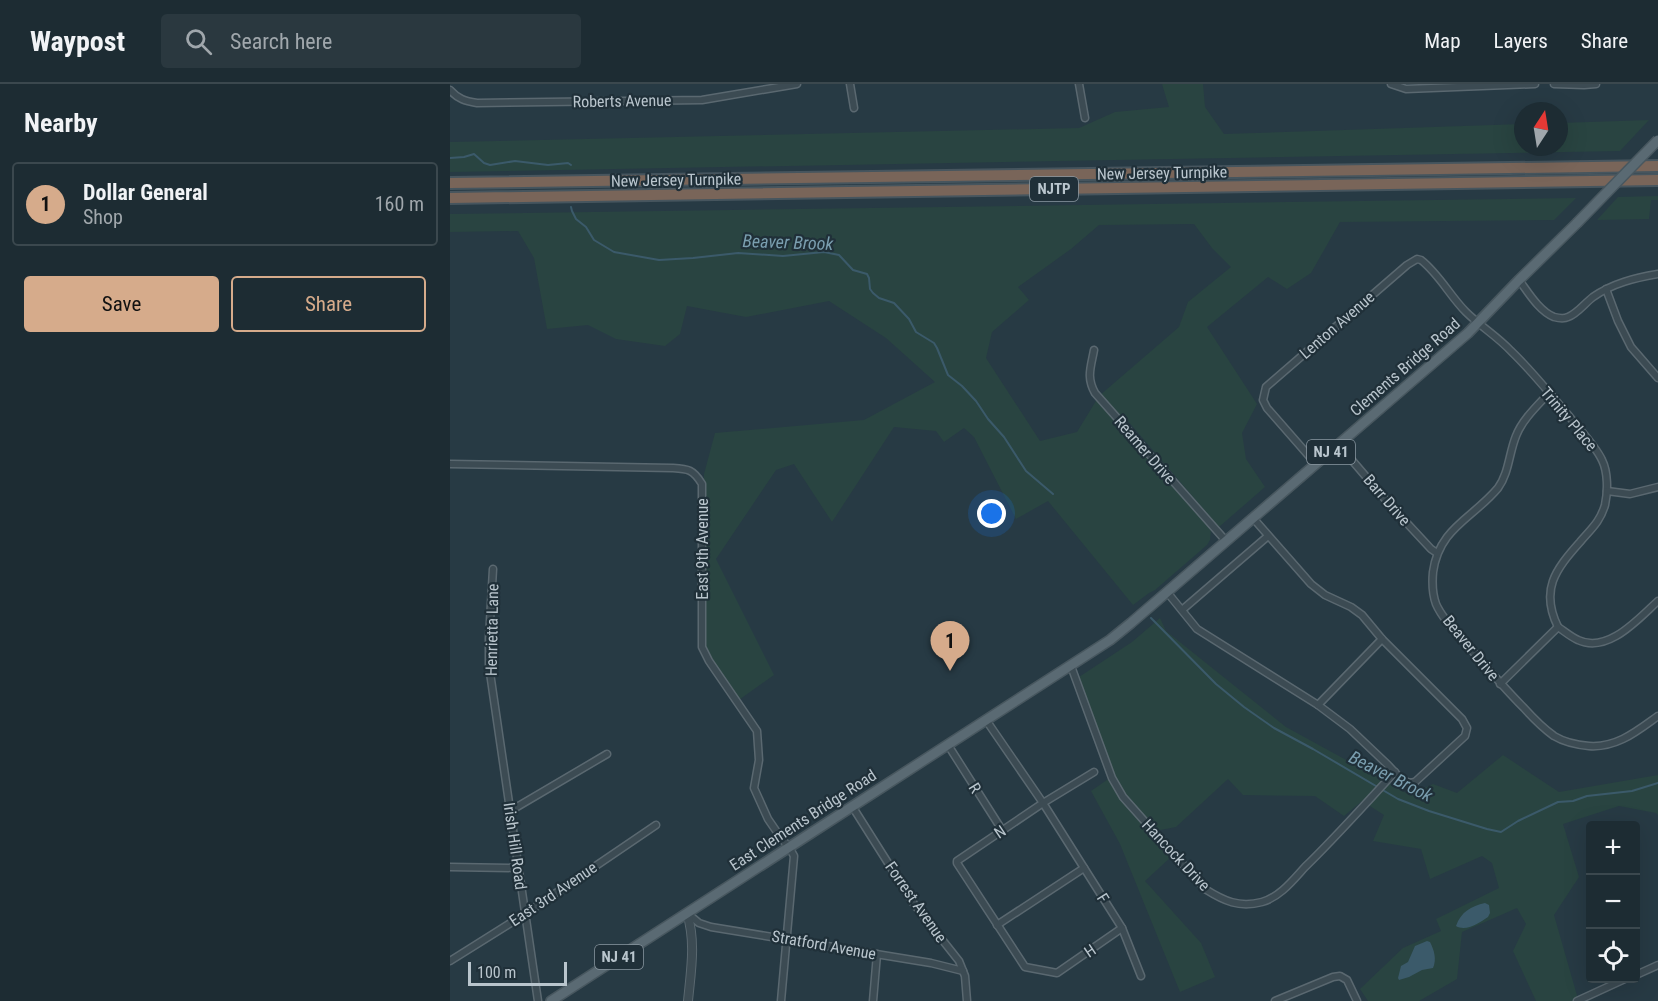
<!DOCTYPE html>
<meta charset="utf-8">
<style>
body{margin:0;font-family:"Roboto Condensed",sans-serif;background:#2a383f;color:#f1f3f6}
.controls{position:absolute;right:18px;bottom:18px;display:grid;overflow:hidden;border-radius:6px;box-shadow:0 6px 24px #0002}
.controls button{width:54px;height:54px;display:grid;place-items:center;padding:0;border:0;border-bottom:2px solid #3b484e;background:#1d2c33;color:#f1f3f6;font:30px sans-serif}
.compass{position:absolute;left:1064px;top:18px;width:54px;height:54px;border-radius:50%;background:#1d2c33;box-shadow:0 6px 24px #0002;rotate:12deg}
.scale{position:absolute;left:18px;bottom:15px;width:99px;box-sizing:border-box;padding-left:6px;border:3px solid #b9c5cd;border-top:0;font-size:16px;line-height:21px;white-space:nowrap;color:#b9c5cd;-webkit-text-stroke:4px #203039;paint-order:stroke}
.you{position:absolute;left:542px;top:430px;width:21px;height:21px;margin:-15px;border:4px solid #fff;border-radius:50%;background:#1a73e8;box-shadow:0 0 0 9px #1a73e833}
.badge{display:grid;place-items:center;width:39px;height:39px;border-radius:50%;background:#d6ab8b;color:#111;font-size:20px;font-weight:700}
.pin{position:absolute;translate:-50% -50px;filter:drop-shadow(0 2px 3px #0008)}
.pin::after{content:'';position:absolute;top:32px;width:21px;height:18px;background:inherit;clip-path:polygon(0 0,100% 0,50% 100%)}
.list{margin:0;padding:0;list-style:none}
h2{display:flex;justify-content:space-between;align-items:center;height:78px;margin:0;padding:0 24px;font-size:26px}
h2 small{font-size:20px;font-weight:400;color:#a0a7ac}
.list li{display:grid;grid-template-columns:39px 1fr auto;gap:18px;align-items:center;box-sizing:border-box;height:84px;margin:0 12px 12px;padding:0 12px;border:2px solid #3b484e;border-radius:6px}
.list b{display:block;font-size:22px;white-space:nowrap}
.list p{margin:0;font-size:20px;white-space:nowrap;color:#a0a7ac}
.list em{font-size:20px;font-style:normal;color:#a0a7ac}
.actions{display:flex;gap:12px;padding:18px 24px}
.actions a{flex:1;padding:14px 0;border:2px solid #d6ab8b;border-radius:6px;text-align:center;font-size:21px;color:#d6ab8b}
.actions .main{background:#d6ab8b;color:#111}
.icon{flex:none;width:33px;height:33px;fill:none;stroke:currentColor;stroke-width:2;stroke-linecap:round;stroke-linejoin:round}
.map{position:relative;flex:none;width:1208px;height:917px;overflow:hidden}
header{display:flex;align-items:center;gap:36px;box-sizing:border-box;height:84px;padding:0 30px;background:#1d2c33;border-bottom:2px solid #3b484e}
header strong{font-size:28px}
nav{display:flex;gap:33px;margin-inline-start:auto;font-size:21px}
.search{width:420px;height:54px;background:#2a383f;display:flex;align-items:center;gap:15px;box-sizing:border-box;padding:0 21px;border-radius:6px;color:#a0a7ac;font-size:22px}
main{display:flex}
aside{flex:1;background:#1d2c33}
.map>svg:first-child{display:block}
.green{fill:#294441;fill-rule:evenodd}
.water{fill:#3b5a6a}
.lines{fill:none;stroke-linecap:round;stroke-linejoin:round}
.stream{stroke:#3b5a6a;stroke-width:2}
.minor-casing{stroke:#5a6870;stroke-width:9}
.tertiary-casing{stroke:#5a6870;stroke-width:10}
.primary-casing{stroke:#48575f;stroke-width:12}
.motorway-casing{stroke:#46555e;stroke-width:14}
.minor{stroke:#3c4b53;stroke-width:6}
.tertiary{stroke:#3c4b53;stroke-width:8}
.primary{stroke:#5a6a73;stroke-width:9}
.motorway{stroke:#796559;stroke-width:10}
.primary-bridge-casing{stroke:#48575f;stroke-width:12;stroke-linecap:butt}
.primary-bridge{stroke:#5a6a73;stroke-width:9}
.labels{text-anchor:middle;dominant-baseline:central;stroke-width:4.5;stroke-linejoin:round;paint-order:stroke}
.shield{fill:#203039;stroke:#8b98a1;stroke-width:1.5}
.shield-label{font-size:15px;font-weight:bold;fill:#b9c5cd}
.street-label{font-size:16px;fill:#b9c5cd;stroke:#203039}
.water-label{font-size:18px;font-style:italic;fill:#7a9eaf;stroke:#203039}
</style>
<header>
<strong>Waypost</strong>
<div class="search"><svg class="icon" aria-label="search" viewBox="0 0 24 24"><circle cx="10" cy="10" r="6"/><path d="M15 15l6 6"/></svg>Search here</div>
<nav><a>Map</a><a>Layers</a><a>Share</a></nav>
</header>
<main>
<aside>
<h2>Nearby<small></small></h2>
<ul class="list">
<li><span class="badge">1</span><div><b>Dollar General</b><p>Shop</p></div><em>160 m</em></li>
</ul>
<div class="actions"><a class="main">Save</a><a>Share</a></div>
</aside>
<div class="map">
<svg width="1208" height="917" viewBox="0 0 1208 917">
<rect width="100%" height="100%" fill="#273a44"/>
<!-- green -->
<g class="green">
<polygon points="712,0 753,0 755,23 774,50 1073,40 1073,63 1109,63 1109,39 1199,36 1170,67 0,88 0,58 629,44 665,28 719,23"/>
<polygon points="1208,112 1208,116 1201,116 1199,135 1147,136 1168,113"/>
<path d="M 1126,114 L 1104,136 L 890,138 L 861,189 L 837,205 L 818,193 L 757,243 L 807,320 L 792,349 L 796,375 L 815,403 L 769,443 L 677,336 L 671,343 L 761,446 L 760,456 L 757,461 L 705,506 L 699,509 L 683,521 L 598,417 L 566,435 L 524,353 L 514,344 L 494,358 L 486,347 L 444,343 L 382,438 L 344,380 L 326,386 L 266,475 L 324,591 L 286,618 L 250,552 L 254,390 L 265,349 L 414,336 L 485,298 L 436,254 L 379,217 L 296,233 L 237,222 L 230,250 L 215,262 L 166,255 L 138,241 L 97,245 L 84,174 L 68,147 L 0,148 L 0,130 ZM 744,140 L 762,164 L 781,183 L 738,218 L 729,243 L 649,312 L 627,348 L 590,357 L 536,274 L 542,248 L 579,216 L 568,203 L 621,165 L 649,141 Z"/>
<polygon points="710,534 716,547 836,643 960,711 983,700 1007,709 1053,671 1109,708 1208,691 1208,731 1206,729 1169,722 1113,740 1129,793 1104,831 1128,915 1123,917 1086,917 1063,867 1076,840 1067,824 1012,848 1007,895 969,917 918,917 910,905 953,864 991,847 986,835 1049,804 1042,779 1032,772 980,795 971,765 923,757 934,731 912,717 894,732 865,712 793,711 778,695 726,743 700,748 721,773 695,797 751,859 765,893 730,908 670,760 641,707 664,691 626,595 682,558"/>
</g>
<!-- water -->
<g class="water">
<path d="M 1035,819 L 1039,821 L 1040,829 L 1038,833 C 1029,839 1016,848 1006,842 C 1011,828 1021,822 1035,819 Z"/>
<path d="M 977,857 L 980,858 C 984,866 987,875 983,884 L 972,886 L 959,893 L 949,896 L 948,894 L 951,882 L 958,878 L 965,862 Z"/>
</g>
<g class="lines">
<!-- stream -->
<g class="stream">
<polyline points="0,74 14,73 24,70 34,79 40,81 65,77 98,81 118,79 121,81"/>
<polyline points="121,123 122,127 126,135 136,143 144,156 164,168 209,176 243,174 288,169 333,172 374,168 389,171 403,186 417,190 419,194 420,205 423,209 429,214 444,219 459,235 466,248 484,259 487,264 498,291 512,302 526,317 538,335 554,353 576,387 603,410"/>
<polyline points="701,534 766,600 794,623 824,644 863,665 948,715 979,727 1037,745 1051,748 1068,737 1108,718 1123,717 1137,712 1182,707 1208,699"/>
</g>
<defs>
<g id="minor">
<polyline points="400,0 404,24"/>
<polyline points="629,0 635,34"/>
<polyline points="941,0 956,5 1085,0"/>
<polyline points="1104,0 1134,1 1146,0"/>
<path d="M 0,6 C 8,15 15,17 27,19 L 252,16 L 347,0"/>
<path d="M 1069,196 C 1078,208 1089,227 1104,233 C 1108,234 1114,235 1118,233 C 1127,230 1135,219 1143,213 C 1163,199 1185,194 1208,190"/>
<polyline points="1156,205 1168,237 1181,263 1208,294"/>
<path d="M 644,266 C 641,283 636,293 645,309 L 776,457"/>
<path d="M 1099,309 C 1087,322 1072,336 1066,352 C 1059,369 1059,389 1048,404 C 1022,435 989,444 983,488 C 982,499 982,509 986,520 C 993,536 1008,550 1019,563 C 1037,584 1055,605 1074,624 C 1083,634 1093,644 1104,652 C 1114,658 1128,661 1139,662 C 1167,664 1187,647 1208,632"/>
<polyline points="889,361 941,422 981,465 987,469"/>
<path d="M 0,380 L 222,384 C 238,385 243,385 252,400 L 252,563 L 259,577 L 307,647 L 309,676 L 304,704 L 318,735 L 331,754 L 339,763 L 344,772 L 331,917"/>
<path d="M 866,380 L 817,324 L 813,316 L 816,303 L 957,181 L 967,175 L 971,176 C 989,190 1000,212 1016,228 C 1030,242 1047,252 1061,267 C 1082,287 1100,310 1119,332 C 1129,345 1145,361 1152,376 C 1158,388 1158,407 1155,421 C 1150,438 1141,445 1130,458 C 1105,486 1090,506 1108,543"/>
<polyline points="1157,407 1180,410 1208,403"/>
<polyline points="803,434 861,500 875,511 901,523 912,531 932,555 1012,635 1017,644 1015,652 965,698 960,699 952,696 938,681 900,645 868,621"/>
<polyline points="43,485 39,554 39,582 88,917"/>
<polyline points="717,508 747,545 868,621 932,555"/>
<polyline points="732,526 818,452"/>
<path d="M 1108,543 C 1114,547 1121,553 1128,556 C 1158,570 1188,535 1208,517"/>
<path d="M 621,582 L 662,694 L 673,713 L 755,805 C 774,817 789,824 812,818 C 830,813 843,796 855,783 C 886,753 915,720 945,688"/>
<polyline points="1050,600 1108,543"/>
<polyline points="536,636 593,719 672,844 691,892"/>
<polyline points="498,661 552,746"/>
<polyline points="644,688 593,719 507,777 507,779 575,883 607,889 672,844"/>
<polyline points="402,722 464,820 509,877 515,892 517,917"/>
<polyline points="60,727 157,670"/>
<polyline points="0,783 68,784"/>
<polyline points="237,829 249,839 261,843 481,879 513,887"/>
<polyline points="547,841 634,784"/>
<polyline points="0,877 75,830 206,741"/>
<polyline points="1186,891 1208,881"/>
<polyline points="423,917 427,870"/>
<polyline points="825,917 883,893 890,892 897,896 907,917"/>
<polyline points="1127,917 1177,894"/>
</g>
<path id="tertiary" d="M 237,829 C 246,858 241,886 238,917"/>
<polyline id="primary" points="101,917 660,556 681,539 1018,249 1069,196 1127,139"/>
<g id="motorway">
<polyline points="0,99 1208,82"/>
<polyline points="0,114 1208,96"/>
</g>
</defs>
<!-- minor casing -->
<use href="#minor" class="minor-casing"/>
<!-- tertiary casing -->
<use href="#tertiary" class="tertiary-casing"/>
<!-- primary casing -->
<use href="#primary" class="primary-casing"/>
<!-- motorway casing -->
<use href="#motorway" class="motorway-casing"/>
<!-- minor -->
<use href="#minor" class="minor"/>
<!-- tertiary -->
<use href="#tertiary" class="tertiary"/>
<!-- primary -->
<use href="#primary" class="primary"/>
<!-- motorway -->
<use href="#motorway" class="motorway"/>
<defs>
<polyline id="primary-bridge" points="1127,139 1208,56"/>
</defs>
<!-- primary-bridge casing -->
<use href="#primary-bridge" class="primary-bridge-casing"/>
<!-- primary-bridge -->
<use href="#primary-bridge" class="primary-bridge"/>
</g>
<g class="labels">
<!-- shield labels -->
<g class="shield">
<rect x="580" y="93" width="48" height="24" rx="4.5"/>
<rect x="857" y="356" width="48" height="24" rx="4.5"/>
<rect x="145" y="861" width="48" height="24" rx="4.5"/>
</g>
<g class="shield-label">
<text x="604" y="105">NJTP</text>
<text x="881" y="368">NJ 41</text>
<text x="169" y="873">NJ 41</text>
</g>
<!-- street labels -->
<g class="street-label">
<text transform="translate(172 17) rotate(-1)">Roberts Avenue</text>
<text transform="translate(712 89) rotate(-1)">New Jersey Turnpike</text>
<text transform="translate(226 96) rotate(-1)">New Jersey Turnpike</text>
<text transform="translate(887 241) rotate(-41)">Lenton Avenue</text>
<text transform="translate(955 283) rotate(-41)">Clements Bridge Road</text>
<text transform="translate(1119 335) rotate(50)">Trinity Place</text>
<text transform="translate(695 366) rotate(49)">Reamer Drive</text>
<text transform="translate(937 416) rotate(49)">Barr Drive</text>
<text transform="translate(252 465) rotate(-90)">East 9th Avenue</text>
<text transform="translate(42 546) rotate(-89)">Henrietta Lane</text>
<text transform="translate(1021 564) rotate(51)">Beaver Drive</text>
<text transform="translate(525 704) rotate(58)">R</text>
<text transform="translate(353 736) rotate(-33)">East Clements Bridge Road</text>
<text transform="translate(550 748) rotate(-34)">N</text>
<text transform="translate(65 762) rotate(82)">Irish Hill Road</text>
<text transform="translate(726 771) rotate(47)">Hancock Drive</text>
<text transform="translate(103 810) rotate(-34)">East 3rd Avenue</text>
<text transform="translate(653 814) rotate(58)">F</text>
<text transform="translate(466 818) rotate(55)">Forrest Avenue</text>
<text transform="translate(374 861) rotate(10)">Stratford Avenue</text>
<text transform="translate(640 867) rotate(-34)">H</text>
</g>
<!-- water labels -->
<g class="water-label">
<text transform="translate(338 158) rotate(2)">Beaver Brook</text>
<text transform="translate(941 692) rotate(27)">Beaver Brook</text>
</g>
</g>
</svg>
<div class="controls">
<button>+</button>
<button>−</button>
<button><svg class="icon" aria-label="locate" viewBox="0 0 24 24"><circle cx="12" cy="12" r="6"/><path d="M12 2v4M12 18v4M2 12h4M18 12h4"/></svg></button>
</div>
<svg class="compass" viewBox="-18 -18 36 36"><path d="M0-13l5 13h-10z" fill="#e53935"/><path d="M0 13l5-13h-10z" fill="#a0a7ac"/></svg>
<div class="scale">100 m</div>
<div class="you"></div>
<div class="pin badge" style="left:500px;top:587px">1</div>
</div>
</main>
